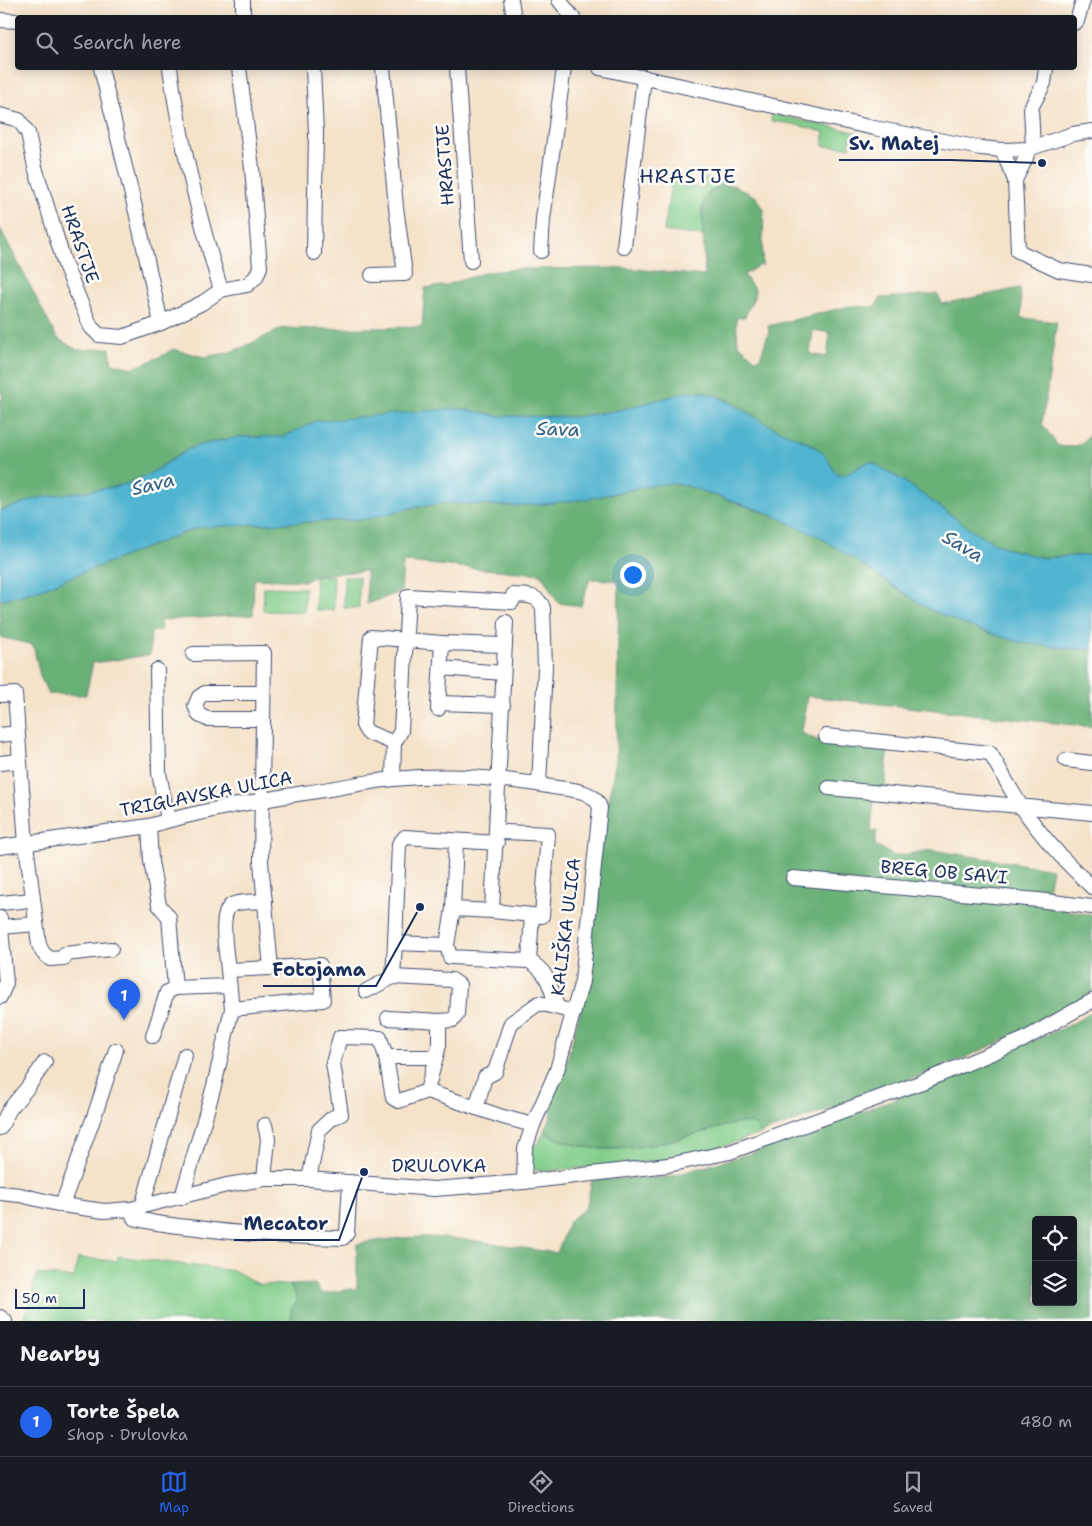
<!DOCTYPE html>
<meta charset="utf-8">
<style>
body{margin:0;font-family:"Shantell Sans",sans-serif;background:#242831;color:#f1f3f6}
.controls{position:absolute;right:15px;bottom:15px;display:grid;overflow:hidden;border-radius:5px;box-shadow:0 2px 12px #0003}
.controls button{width:45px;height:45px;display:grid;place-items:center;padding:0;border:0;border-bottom:1px solid #363941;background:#171b24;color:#f1f3f6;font:25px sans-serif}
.scale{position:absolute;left:15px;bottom:12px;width:70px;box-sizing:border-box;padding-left:5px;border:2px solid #1b2f5e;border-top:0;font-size:14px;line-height:18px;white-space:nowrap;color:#1b2f5e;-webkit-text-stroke:4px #fdfcf7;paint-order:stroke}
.you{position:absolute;left:632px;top:574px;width:18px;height:18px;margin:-12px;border:4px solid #fff;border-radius:50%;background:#1a73e8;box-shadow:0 0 0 8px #1a73e833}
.badge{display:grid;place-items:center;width:32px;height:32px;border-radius:50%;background:#2563eb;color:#fff;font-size:16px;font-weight:700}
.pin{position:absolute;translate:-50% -41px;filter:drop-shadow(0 1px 2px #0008)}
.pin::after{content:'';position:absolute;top:26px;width:18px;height:15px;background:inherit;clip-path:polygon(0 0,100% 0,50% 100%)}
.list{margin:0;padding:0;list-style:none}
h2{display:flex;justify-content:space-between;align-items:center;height:65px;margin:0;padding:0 20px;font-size:21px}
h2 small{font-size:16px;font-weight:400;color:#9ea1a6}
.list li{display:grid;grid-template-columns:32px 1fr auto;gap:15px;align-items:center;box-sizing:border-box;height:70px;padding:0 20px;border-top:1px solid #363941}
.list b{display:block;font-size:19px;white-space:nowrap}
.list p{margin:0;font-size:16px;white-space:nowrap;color:#9ea1a6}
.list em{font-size:16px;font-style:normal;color:#9ea1a6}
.icon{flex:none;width:28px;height:28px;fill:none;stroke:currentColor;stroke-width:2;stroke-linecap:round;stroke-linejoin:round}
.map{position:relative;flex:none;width:1092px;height:1321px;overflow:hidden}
.search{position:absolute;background:#171b24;box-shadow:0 2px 12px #0003;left:15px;right:15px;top:15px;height:55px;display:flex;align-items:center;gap:12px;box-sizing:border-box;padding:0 18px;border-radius:5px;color:#9ea1a6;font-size:19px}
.sheet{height:135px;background:#171b24}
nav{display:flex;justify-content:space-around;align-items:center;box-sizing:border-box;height:70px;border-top:1px solid #363941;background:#171b24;font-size:14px;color:#9ea1a6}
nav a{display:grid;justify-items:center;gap:2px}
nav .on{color:#2563eb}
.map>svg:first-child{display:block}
.green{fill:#83ce8c;stroke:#4f7e75}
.forest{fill:#6ab178;stroke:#42706b;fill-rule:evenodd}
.water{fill:#51b4d0;stroke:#367297}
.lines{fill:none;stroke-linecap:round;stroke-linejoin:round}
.minor-casing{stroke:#3c4a6e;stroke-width:16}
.minor{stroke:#fff;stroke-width:14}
.labels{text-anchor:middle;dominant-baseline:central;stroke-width:5;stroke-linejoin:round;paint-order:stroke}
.street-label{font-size:18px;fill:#1b2f5e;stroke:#fdfcf7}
.water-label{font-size:19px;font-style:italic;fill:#2e5e86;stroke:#fdfcf7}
.quarter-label{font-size:20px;letter-spacing:1px;fill:#1b2f5e;stroke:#fdfcf7}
.leader{fill:none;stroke:#1b2f5e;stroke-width:2}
.callout-dot{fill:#1b2f5e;stroke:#fdfcf7;stroke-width:2}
.callout-label{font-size:19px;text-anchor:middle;font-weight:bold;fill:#1b2f5e;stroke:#fdfcf7;stroke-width:5;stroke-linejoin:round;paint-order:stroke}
</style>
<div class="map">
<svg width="1092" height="1321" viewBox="0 0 1092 1321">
<rect width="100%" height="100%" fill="#fdfcf7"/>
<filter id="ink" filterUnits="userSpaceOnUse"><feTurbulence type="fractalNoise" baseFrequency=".02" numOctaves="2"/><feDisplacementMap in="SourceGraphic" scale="10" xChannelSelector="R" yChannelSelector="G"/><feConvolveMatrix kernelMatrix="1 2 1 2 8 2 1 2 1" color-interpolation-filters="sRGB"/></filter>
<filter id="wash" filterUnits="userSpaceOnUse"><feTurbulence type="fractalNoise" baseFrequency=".0096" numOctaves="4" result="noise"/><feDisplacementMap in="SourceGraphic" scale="20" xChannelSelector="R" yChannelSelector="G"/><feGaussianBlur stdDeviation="1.12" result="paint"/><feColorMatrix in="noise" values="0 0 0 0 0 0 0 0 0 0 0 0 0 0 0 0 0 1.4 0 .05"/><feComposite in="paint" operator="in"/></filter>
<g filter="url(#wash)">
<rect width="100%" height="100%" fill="#f5e2c9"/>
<!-- green -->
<g class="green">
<polygon points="772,114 859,133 858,138 850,139 850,147 823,146 824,132 793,124 771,121"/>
<polygon points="672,178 681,180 683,186 703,189 705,178 720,182 722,185 708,193 702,210 703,236 664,231"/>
<polygon points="315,576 333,576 334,610 316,610"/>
<rect x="344" y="577" width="15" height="31"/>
<polygon points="264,587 305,588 304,612 263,611"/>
<path d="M 751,1122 L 757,1126 L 760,1134 L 727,1145 L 666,1160 L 547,1171 L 535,1170 L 529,1164 L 531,1149 L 534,1144 L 538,1144 L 544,1132 C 607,1168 673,1138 739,1123 Z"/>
<polygon points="118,1256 235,1271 258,1284 290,1285 298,1300 291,1310 291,1321 24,1321 37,1274 74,1278 78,1258 117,1261"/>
</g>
<!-- forest -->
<g class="forest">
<path d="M 722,185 L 733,185 L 756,197 L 764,209 L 762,266 L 759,265 L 744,275 L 755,290 L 754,297 L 745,317 L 736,318 L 738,344 L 755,359 L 760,358 L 769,331 L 768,326 L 850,306 L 874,307 L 881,298 L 938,294 L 942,304 L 1020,288 L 1022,318 L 1057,322 L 1042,424 L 1058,446 C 1076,448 1081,446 1092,432 L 1092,555 L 1043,558 L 1012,550 L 996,544 L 972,530 L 905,482 L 872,462 C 860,465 852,474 840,476 C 830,469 828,457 818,449 C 808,441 786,434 773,427 C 752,417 731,398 708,393 C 700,391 692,392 684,393 L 620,410 L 576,417 L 499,416 L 463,409 L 292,433 L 283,437 L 239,437 L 200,445 L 189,449 L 148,475 L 129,483 L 114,487 L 38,498 L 0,511 L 0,401 L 3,397 L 0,391 L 0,228 L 57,338 L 77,350 L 110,348 L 112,363 L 133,368 L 162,356 L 173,349 L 204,357 L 227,353 L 243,347 L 283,328 L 314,329 L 422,327 L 425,288 L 443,286 L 487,272 L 515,269 L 624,268 L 705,276 L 702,210 C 704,194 709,193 722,185 ZM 813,330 L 830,333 L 827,357 L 810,354 Z"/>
<path d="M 661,483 C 686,482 710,494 734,502 C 764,512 793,522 821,537 C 847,551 869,570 893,586 C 952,626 1020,649 1092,649 L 1092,727 L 807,696 L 802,733 L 817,740 L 862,747 L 888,748 L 885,792 L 875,791 L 871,830 L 877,831 L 875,845 L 894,856 L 932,850 L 1052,869 L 1045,906 L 1092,915 L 1092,992 C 989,1057 873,1093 760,1134 C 755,1122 750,1123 739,1123 C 673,1138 607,1168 544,1132 L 550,1120 L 553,1100 L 566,1064 L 580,1012 L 599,857 L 616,758 L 619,581 L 592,579 L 589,581 L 581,606 L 558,603 L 541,574 L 403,562 L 401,592 L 367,604 L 366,571 L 315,575 L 306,581 L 254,579 L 253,615 L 160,620 L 161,630 L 151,632 L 150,655 L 93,663 L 86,695 L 48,694 L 40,676 L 33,645 L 0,637 L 0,600 L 36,591 L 188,531 L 202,527 L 367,519 L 410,508 L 446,503 L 512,506 L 544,504 L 587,499 Z"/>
<path d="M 1092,1012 L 1092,1321 L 291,1321 L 291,1310 L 298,1300 L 290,1285 L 315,1284 L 322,1294 L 357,1288 L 357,1244 C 380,1240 403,1237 427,1237 C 470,1238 514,1247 557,1253 L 569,1221 L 586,1208 L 592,1180 L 668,1177 L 752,1153 L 918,1090 L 1068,1026 ZM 1036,1220 L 1073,1220 L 1073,1302 L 1036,1302 Z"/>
</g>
<!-- water -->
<path class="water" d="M 695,392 C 725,394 747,414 772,427 C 787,434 805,440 818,449 C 829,456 830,469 840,476 C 853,474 860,462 872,462 L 905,482 L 972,530 L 996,544 L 1012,550 L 1043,558 L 1092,555 L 1092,649 L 1076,649 L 1023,643 L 1008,639 L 963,624 L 929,609 L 820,537 L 768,513 L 687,486 L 671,483 L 646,486 L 587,499 L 544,504 L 512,506 L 446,503 L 410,508 L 367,519 L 202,527 L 188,531 L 36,591 L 0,600 L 0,511 L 38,498 L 114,487 L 129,483 L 148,475 L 189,449 L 200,445 L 239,437 L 283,437 L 317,421 L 448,409 L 463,409 L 499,416 L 576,417 L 620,410 L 684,393 Z"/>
</g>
<g filter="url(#ink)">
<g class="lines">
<defs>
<g id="minor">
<polyline points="511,0 514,18"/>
<polyline points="559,0 573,18"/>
<polyline points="243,18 243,0"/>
<polyline points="0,20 18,21"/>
<polyline points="1074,23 1077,21 1083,0"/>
<polyline points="101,68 137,216 161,323"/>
<path d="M 170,68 C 180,142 199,217 221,290"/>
<polyline points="313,68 316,132 314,253"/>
<polyline points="457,68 471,261"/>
<polyline points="600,68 874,128 981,148 1002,150 1028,149 1073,134 1092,131"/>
<polyline points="0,115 19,120 28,133 35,167 65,265 91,327 99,335 122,337 161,323 202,303 221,290 247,285 256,277 260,267 252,168 239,68"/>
<polyline points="1033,147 1031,108 1044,83 1046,68"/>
<polyline points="1002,150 1015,180 1018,251 1059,270 1092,275"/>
<polyline points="1015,180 1026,158 1028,149"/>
<polyline points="624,247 644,77"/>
<polyline points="541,251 543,219 564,68"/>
<polyline points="372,275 405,274 396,207 383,68"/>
<polyline points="506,622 492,911 453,909 447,945 450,957 529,961 532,915"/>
<polyline points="193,654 264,653 261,862 271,968 228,970 232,1009 323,1000 320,965 271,968"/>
<polyline points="441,668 503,673"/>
<polyline points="157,670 159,773 168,820"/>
<polyline points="0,695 15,694 26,844 39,945 43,953 50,959 64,958 65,954 111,949"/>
<polyline points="438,703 503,705"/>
<polyline points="438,709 442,643"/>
<polyline points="262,719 207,719 199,715 195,706 199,697 205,693 262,693"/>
<polyline points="0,735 17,733"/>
<path d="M 826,736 L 990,753 C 1001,771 1010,789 1021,806 C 1041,836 1066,863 1092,887"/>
<polyline points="394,743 367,732 363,725 371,637 442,643 505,645"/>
<polyline points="1066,760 1092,763"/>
<polyline points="0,763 20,761"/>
<path d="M 393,779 L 394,743 L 401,731 L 408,596 L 512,602 L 513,595 C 526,596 538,594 543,608 L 545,668 L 539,784"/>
<polyline points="829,788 1092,813"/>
<polyline points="149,826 151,861 159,905 169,917 175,988 167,992 153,1036"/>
<path d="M 0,847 L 149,826 C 199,811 252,802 304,793 C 334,789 364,782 394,779 C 446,774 500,777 552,787 C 569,790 595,789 600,808 L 582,981 L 557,1070 L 533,1125 L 525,1149 L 524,1182"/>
<polyline points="793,878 1038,900 1092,907"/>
<polyline points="0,903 33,900"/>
<polyline points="453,909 456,841"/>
<polyline points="492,911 542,916 548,834 506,832 497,833"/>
<polyline points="0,918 6,983 0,997"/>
<polyline points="1,927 36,924"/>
<polyline points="447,945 395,943 399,844 405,837 497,843"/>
<path d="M 529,961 C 549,972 550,987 557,1007"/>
<path d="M 228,970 C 227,956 217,909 234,904 C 243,901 255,902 265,901"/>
<polyline points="393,977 395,943"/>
<polyline points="175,988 229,986"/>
<polyline points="366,991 393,977"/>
<polyline points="388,1018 439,1021 453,1020 457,1014 459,985 452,980 393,977"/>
<polyline points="386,1057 434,1057"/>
<polyline points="427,1091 439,1045 439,1021"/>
<polyline points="476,1108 485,1077 495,1072 511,1023 539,1003 574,1012"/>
<polyline points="0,1128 9,1110 28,1087 45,1062"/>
<polyline points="264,1179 268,1139 265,1125"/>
<polyline points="309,1179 319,1130 332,1118 341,1114 333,1063 340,1037 380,1038 386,1057 393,1098 399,1101 427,1091 503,1117 533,1125"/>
<polyline points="0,1193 20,1195 62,1205 104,1211 131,1209 227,1185 264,1179 309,1179 434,1189 524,1182 668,1165 730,1152 922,1082 1023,1040 1092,1001"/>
<polyline points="182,1197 214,1086 232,1009"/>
<polyline points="62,1205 95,1114 116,1050"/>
<polyline points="142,1207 185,1055"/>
<path d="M 131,1209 L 134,1218 C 155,1224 176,1226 198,1228 C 246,1235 294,1237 343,1238 L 347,1233 L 350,1182"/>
<polyline points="0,1317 5,1321"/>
</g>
</defs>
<!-- minor casing -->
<use href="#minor" class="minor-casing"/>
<!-- minor -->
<use href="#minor" class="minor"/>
</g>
</g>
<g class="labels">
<!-- street labels -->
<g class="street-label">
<text transform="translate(445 165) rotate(-94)">HRASTJE</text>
<text transform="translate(80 244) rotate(71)">HRASTJE</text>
<text transform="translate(206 794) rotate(-11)">TRIGLAVSKA ULICA</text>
<text transform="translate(944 872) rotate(5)">BREG OB SAVI</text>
<text transform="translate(566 927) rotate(-83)">KALIŠKA ULICA</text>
<text x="439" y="1166">DRULOVKA</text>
</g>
<!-- water labels -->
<g class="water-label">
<text transform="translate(558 429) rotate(2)">Sava</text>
<text transform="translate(153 484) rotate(-13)">Sava</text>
<text transform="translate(963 546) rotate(31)">Sava</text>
</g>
<!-- quarter labels -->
<g class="quarter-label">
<text x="688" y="176">HRASTJE</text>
</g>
</g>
<!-- callouts -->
<path class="leader" d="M1042 163L950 160H839M420 907L376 986H263M364 1172L339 1240H234"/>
<g class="callout-dot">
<circle cx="1042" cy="163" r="5"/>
<circle cx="420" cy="907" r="5"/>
<circle cx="364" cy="1172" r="5"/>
</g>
<g class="callout-label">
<text x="894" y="150">Sv. Matej</text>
<text x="319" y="976">Fotojama</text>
<text x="286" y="1230">Mecator</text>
</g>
</svg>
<div class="controls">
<button><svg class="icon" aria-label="locate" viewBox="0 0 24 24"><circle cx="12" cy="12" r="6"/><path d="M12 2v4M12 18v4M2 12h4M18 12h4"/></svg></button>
<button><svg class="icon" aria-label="layers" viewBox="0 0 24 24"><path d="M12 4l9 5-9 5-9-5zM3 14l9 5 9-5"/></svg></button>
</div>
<div class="scale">50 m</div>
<div class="you"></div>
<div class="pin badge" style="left:124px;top:1020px">1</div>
<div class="search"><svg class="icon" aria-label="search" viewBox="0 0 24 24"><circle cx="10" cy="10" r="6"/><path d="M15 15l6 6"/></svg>Search here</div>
</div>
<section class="sheet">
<h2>Nearby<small></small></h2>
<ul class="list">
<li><span class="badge">1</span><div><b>Torte Špela</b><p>Shop · Drulovka</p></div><em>480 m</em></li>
</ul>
</section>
<nav>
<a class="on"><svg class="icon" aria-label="map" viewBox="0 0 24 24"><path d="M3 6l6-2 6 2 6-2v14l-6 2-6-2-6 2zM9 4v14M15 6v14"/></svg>Map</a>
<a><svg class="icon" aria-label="directions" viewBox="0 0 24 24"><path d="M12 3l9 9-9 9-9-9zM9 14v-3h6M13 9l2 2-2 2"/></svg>Directions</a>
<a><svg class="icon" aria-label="saved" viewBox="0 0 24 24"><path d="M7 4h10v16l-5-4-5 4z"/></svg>Saved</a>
</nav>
